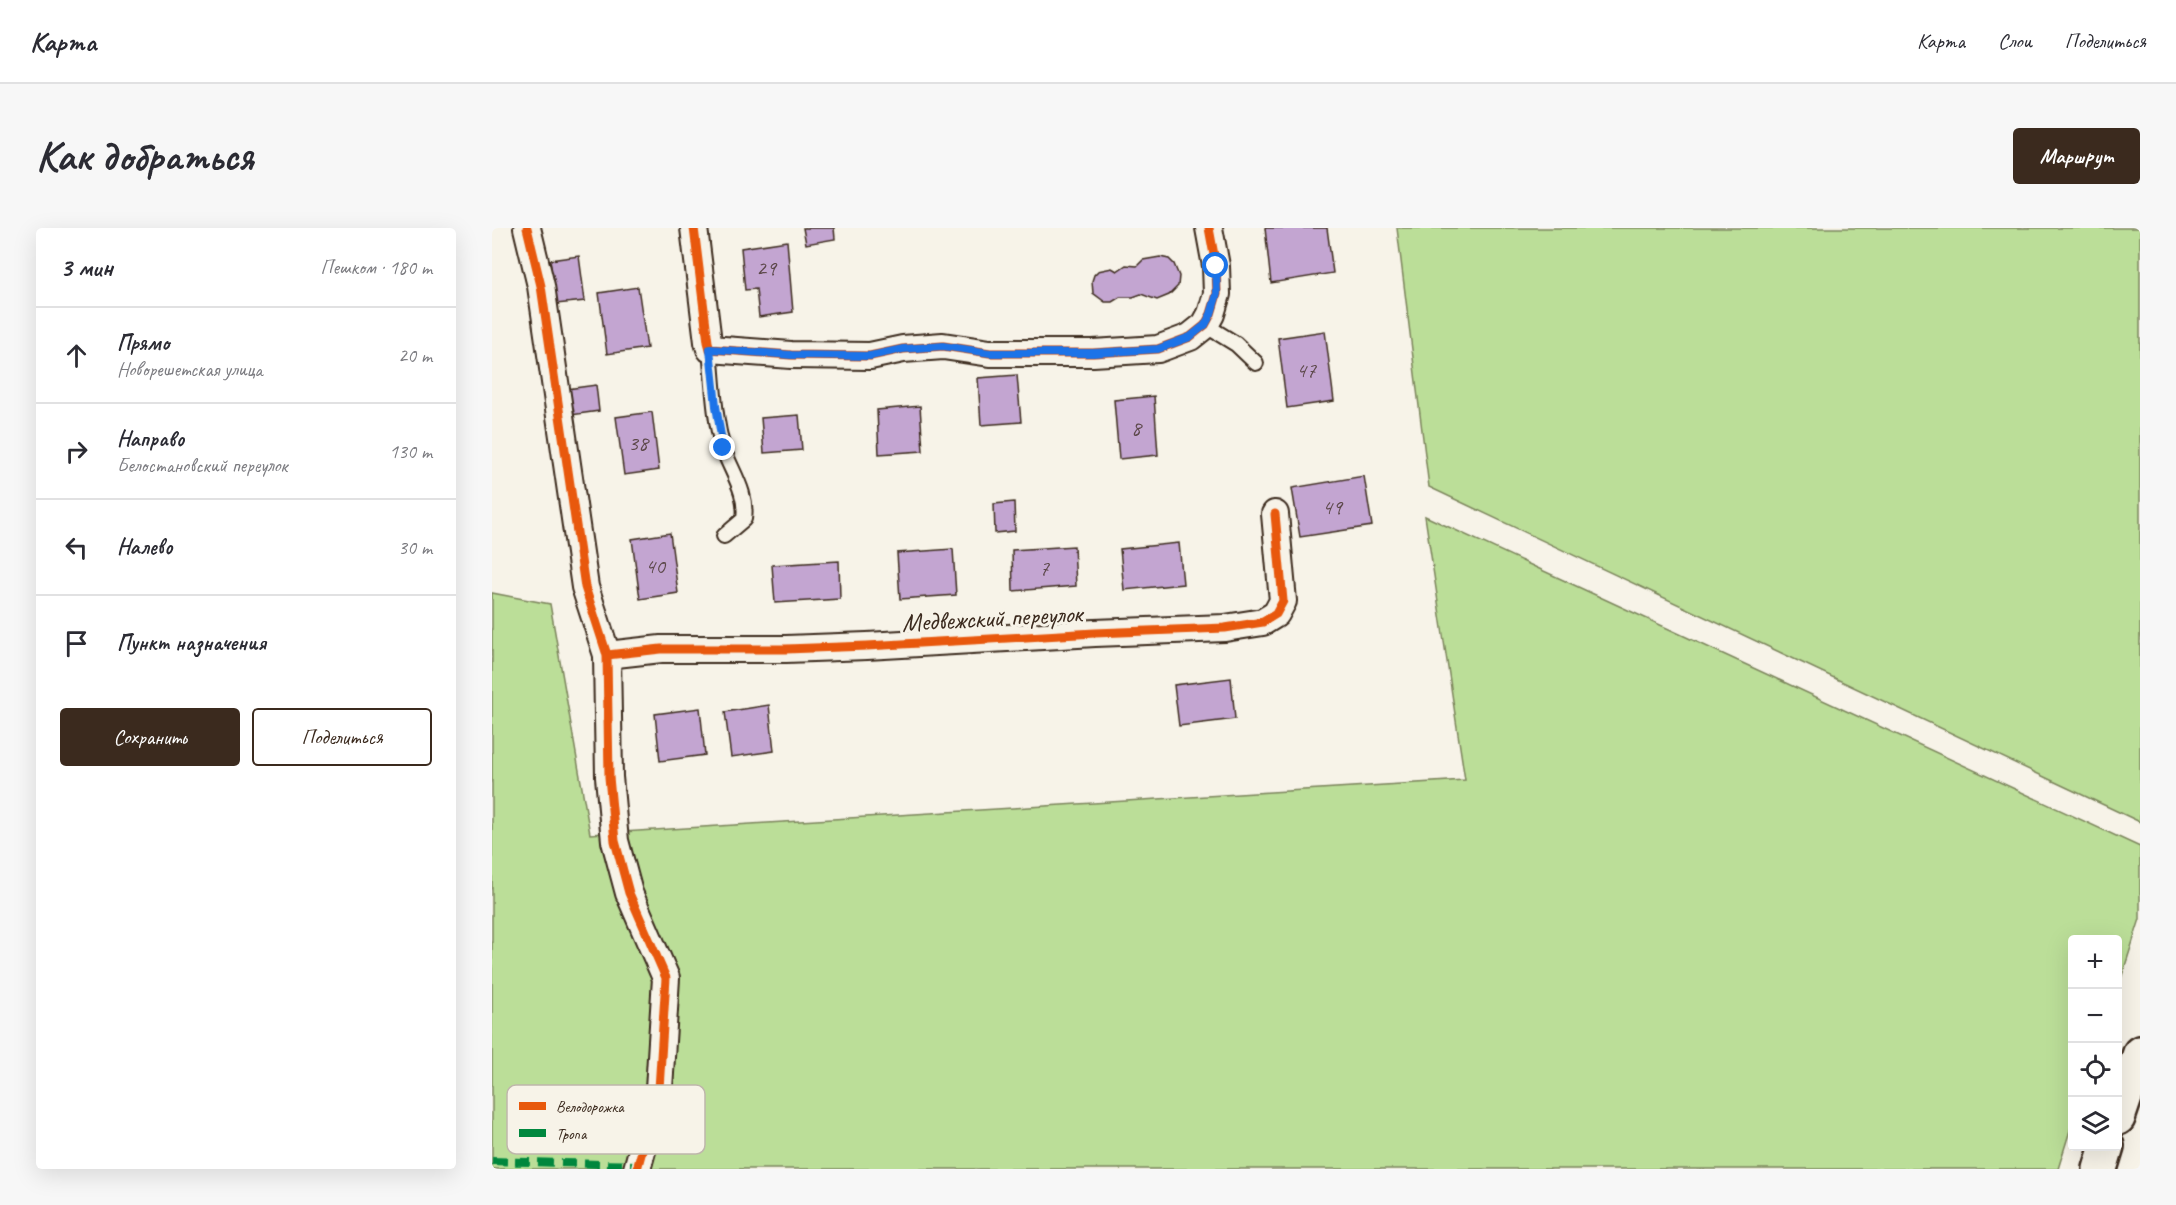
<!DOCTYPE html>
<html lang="ru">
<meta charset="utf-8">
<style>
body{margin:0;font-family:Caveat,sans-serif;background:#f7f7f7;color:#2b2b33}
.controls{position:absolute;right:18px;bottom:18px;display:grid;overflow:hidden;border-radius:6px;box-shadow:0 6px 24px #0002}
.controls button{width:54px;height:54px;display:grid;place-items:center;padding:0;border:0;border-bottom:2px solid #e1e1e2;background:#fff;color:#2b2b33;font:30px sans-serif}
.stop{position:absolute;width:18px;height:18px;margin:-14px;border:4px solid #1a73e8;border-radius:50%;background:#fff}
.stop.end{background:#1a73e8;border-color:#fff;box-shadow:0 2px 6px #0008}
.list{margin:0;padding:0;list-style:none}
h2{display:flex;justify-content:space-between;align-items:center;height:78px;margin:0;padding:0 24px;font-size:26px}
h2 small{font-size:20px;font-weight:400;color:#7c7c81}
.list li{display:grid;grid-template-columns:39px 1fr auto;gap:18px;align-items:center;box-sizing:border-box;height:96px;padding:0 24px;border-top:2px solid #e1e1e2}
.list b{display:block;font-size:22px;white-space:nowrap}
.list p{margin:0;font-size:20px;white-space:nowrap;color:#7c7c81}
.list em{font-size:20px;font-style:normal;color:#7c7c81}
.actions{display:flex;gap:12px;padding:18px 24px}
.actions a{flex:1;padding:14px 0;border:2px solid #3b2a1e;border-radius:6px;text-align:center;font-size:21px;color:#3b2a1e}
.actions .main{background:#3b2a1e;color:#fff}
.icon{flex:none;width:33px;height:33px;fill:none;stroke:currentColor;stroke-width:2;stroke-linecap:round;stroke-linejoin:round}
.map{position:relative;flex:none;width:1648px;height:941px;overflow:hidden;border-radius:6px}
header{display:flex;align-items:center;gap:36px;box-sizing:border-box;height:84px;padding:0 30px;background:#fff;border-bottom:2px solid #e1e1e2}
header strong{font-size:28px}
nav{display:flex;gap:33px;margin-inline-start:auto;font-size:21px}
.intro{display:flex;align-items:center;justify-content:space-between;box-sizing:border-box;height:144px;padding:0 36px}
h1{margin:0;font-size:42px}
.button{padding:15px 27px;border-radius:6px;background:#3b2a1e;color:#fff;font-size:21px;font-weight:700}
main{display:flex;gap:36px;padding:0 36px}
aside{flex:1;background:#fff;border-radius:6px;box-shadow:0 6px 24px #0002}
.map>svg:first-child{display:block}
.green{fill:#bbde98;stroke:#7b845b;stroke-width:1.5}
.building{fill:#c3a5d1;stroke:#3b2a1e;stroke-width:1.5}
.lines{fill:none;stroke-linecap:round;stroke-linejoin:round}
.service-casing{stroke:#3b2a1e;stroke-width:18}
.minor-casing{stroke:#3b2a1e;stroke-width:30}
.tertiary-casing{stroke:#3b2a1e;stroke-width:38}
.service{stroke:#f7f3e8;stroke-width:14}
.minor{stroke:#f7f3e8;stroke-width:26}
.tertiary{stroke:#f7f3e8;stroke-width:33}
.quiet{stroke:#00873e;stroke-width:8;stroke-dasharray:15 8;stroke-linecap:butt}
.cycleway-casing{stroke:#f7f3e8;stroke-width:13}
.cycleway{stroke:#e8590c;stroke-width:9}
.route{stroke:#1a73e8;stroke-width:8}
.labels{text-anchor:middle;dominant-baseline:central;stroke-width:6;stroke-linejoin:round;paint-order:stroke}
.number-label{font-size:22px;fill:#5d494b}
.street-label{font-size:26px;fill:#3b2a1e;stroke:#f7f3e8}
.key{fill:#f7f3e8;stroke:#bfb7ab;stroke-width:1.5}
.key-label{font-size:16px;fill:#3b2a1e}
</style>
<header>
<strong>Карта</strong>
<nav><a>Карта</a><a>Слои</a><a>Поделиться</a></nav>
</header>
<div class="intro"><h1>Как добраться</h1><a class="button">Маршрут</a></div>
<main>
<aside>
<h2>3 мин<small>Пешком · 180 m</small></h2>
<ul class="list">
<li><svg class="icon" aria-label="ahead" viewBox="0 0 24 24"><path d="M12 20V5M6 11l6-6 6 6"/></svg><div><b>Прямо</b><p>Новорешетская улица</p></div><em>20 m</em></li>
<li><svg class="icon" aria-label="right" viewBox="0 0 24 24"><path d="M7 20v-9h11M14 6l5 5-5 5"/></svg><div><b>Направо</b><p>Белостановский переулок</p></div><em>130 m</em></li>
<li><svg class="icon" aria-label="left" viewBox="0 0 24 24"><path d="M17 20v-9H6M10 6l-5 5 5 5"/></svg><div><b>Налево</b></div><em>30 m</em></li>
<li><svg class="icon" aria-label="arrive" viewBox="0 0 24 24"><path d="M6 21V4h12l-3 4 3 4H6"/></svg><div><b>Пункт назначения</b></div></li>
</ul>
<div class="actions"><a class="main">Сохранить</a><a>Поделиться</a></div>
</aside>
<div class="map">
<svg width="1648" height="941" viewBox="0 0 1648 941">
<rect width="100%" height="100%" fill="#f7f3e8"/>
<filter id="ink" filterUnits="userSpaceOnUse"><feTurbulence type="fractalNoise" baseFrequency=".0167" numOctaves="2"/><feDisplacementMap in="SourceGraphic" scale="12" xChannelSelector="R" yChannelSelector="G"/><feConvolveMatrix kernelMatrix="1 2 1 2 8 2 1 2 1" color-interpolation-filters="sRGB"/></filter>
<g filter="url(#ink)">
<!-- green -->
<g class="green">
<polygon points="905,0 1648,0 1648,594 937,259"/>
<polygon points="933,288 1648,619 1648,691 1626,760 1626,712 1580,712 1580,896 1566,941 0,941 0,365 58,376 98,606 973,552"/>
</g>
<!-- building -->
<g class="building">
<polygon points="311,0 342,0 343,11 314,16"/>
<polygon points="773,0 835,0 841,45 779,55"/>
<polygon points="295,13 301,84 267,89 264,61 253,62 249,20"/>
<polygon points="87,28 93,73 64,76 58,32"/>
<polygon points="668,29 677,31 682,36 687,48 686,58 677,67 665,72 649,66 641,69 628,69 620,74 613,74 601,65 600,53 602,47 606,43 620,40 625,43 634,37 645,38 651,32"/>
<polygon points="146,59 155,120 115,126 107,65"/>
<polygon points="833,103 842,173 795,180 786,110"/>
<polygon points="525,147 529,194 489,197 486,150"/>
<polygon points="104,157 107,183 79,187 75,161"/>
<polygon points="662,168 666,227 627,231 622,172"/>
<polygon points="428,178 431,223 387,226 385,182"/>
<polygon points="160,184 167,242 132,247 124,189"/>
<polygon points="307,187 310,222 272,225 269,190"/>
<polygon points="872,248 880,298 808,309 800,260"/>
<polygon points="522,274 523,303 503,305 502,276"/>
<polygon points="178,305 186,365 148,371 140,311"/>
<polygon points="687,315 691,356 632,362 628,321"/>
<polygon points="582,318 584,358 521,363 520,322"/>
<polygon points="461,321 464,367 408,371 405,325"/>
<polygon points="347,333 348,371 283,375 280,337"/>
<polygon points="739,450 743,491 687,498 682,457"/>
<polygon points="277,477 282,523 239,529 233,484"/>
<polygon points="208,480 213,527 168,533 163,486"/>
</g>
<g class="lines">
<defs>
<g id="service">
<polyline points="713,97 744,116 764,135"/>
<path d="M 218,121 C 221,152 222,190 231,220 C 239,243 256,265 252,291 L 232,308"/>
</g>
<g id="minor">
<polyline points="35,0 49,58 93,359 115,427 117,549 123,613 137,665 174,750 167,861 145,941"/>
<polyline points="202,0 216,114 218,121 299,127 378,128 411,121 451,118 498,125 601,125 666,121 698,109 713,97 719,86 725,66 724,38 717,0"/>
<polyline points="115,427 169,421 294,421 375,418 603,405 733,400 771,394 784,386 791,373 783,286"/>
</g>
<g id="tertiary">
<polyline points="1626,890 1648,825"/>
<polyline points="1608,941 1615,918"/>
</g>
</defs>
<!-- service casing -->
<use href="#service" class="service-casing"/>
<!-- minor casing -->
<use href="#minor" class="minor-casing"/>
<!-- tertiary casing -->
<use href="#tertiary" class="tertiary-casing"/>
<!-- service -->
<use href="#service" class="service"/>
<!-- minor -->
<use href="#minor" class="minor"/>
<!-- tertiary -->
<use href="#tertiary" class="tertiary"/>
<!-- quiet -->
<polyline class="quiet" points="0,933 146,937"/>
<defs>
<g id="cycleway">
<polyline points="35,0 49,58 93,359 115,427 117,549 123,613 137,665 174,750 167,861 145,941"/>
<polyline points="202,0 216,114 218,121 299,127 378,128 411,121 451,118 498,125 601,125 666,121 698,109 713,97 719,86 725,66 724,38 717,0"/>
<polyline points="115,427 169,421 294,421 375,418 603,405 733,400 771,394 784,386 791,373 783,286"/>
</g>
</defs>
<!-- cycleway casing -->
<use href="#cycleway" class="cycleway-casing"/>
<!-- cycleway -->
<use href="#cycleway" class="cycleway"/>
</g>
</g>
<g class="lines" filter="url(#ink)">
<!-- route -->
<polyline class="route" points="231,220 224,178 218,121 299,127 378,128 411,121 451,118 498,125 601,125 666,121 698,109 713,97 719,86 725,66 724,38"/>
</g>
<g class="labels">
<!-- number labels -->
<g class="number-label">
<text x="274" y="40">29</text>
<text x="814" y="142">47</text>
<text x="644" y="200">8</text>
<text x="146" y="215">38</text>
<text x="840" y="279">49</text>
<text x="163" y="338">40</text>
<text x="552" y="340">7</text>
</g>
<!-- street labels -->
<g class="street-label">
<text transform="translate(500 390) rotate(-3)">Медвежский переулок</text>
</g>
</g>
<!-- legend -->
<rect x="15" y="857" width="198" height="69" rx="9" class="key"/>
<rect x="27" y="874" width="27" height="8" fill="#e8590c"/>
<rect x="27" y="901" width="27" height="8" fill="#00873e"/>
<g class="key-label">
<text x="64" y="884">Велодорожка</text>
<text x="64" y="911">Тропа</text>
</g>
</svg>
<div class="controls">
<button>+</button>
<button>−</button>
<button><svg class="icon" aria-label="locate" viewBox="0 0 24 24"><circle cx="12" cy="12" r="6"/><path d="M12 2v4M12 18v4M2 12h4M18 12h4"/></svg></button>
<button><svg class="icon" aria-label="layers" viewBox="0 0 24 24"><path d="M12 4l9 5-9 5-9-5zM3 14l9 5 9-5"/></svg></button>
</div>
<div class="stop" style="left:724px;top:38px"></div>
<div class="stop end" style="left:231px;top:220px"></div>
</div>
</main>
